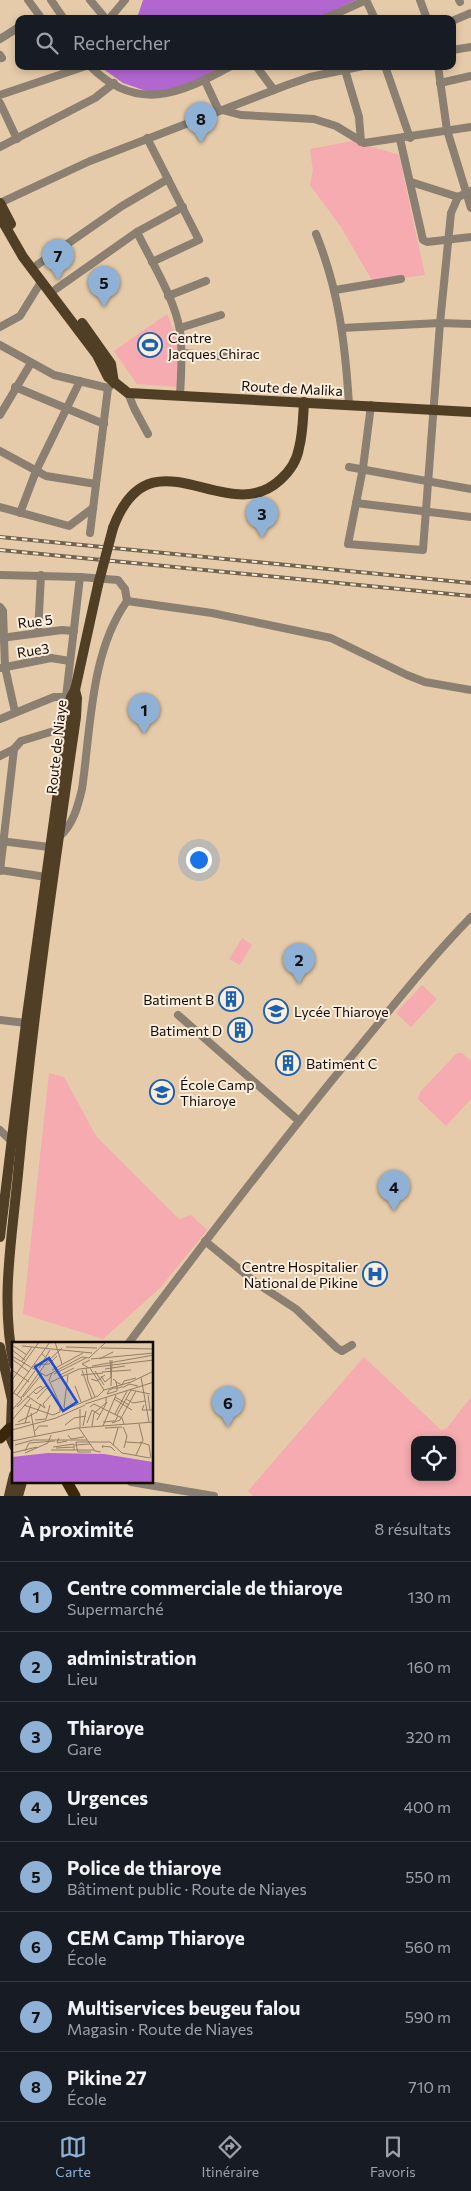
<!DOCTYPE html>
<html lang="fr">
<meta charset="utf-8">
<style>
body{margin:0;font-family:Commissioner,sans-serif;background:#242831;color:#f1f3f6}
.controls{position:absolute;right:15px;bottom:15px;display:grid;overflow:hidden;border-radius:10px;box-shadow:0 2px 8px #0003}
.controls button{width:45px;height:45px;display:grid;place-items:center;padding:0;border:0;border-bottom:1px solid #363941;background:#171b24;color:#f1f3f6;font:25px sans-serif}
.you{position:absolute;left:198px;top:859px;width:18px;height:18px;margin:-12px;border:4px solid #fff;border-radius:50%;background:#1a73e8;box-shadow:0 0 0 8px #1a73e833}
.badge{display:grid;place-items:center;width:32px;height:32px;border-radius:50%;background:#90b1d6;color:#111;font-size:16px;font-weight:700}
.pin{position:absolute;translate:-50% -41px;filter:drop-shadow(0 1px 2px #0008)}
.pin::after{content:'';position:absolute;top:26px;width:18px;height:15px;background:inherit;clip-path:polygon(0 0,100% 0,50% 100%)}
.list{margin:0;padding:0;list-style:none}
h2{display:flex;justify-content:space-between;align-items:center;height:65px;margin:0;padding:0 20px;font-size:21px}
h2 small{font-size:16px;font-weight:400;color:#9ea1a6}
.list li{display:grid;grid-template-columns:32px 1fr auto;gap:15px;align-items:center;box-sizing:border-box;height:70px;padding:0 20px;border-top:1px solid #363941}
.list b{display:block;font-size:19px;white-space:nowrap}
.list p{margin:0;font-size:16px;white-space:nowrap;color:#9ea1a6}
.list em{font-size:16px;font-style:normal;color:#9ea1a6}
.icon{flex:none;width:28px;height:28px;fill:none;stroke:currentColor;stroke-width:2;stroke-linecap:round;stroke-linejoin:round}
.map{position:relative;flex:none;width:471px;height:1496px;overflow:hidden}
.search{position:absolute;background:#171b24;box-shadow:0 2px 8px #0003;left:15px;right:15px;top:15px;height:55px;display:flex;align-items:center;gap:12px;box-sizing:border-box;padding:0 18px;border-radius:10px;color:#9ea1a6;font-size:19px}
.sheet{height:625px;background:#171b24}
nav{display:flex;justify-content:space-around;align-items:center;box-sizing:border-box;height:70px;border-top:1px solid #363941;background:#171b24;font-size:14px;color:#9ea1a6}
nav a{display:grid;justify-items:center;gap:2px}
nav .on{color:#90b1d6}
.map>svg:first-child{display:block}
.green{fill:#f5abaf;fill-rule:evenodd}
.water{fill:#b166d0}
.lines{fill:none;stroke-linecap:round;stroke-linejoin:round}
.minor{stroke:#8a7f71;stroke-width:8}
.major{stroke:#503e25;stroke-width:10}
.highway{stroke:#3c2808;stroke-width:11}
.rail-casing{stroke:#72624e;stroke-width:4}
.rail{stroke:#fceedd;stroke-width:2;stroke-dasharray:5.5;stroke-linecap:butt}
.major-bridge{stroke:#503e25;stroke-width:10}
.labels{text-anchor:middle;dominant-baseline:central;stroke-width:4;stroke-linejoin:round;paint-order:stroke}
.poi-label{font-size:14px;fill:#130a02;stroke:#fceedd;text-anchor:start}
.street-label{font-size:14px;fill:#130a02;stroke:#fceedd}
.inset-road{fill:none;stroke:#917e66;stroke-width:1}
.view{fill:#1d4ed8;fill-opacity:0.15;stroke:#1d4ed8;stroke-width:2.5}
.inset-edge{fill:none;stroke:#130a02;stroke-width:2.5}
</style>
<div class="map">
<svg width="471" height="1496" viewBox="0 0 471 1496">
<rect width="100%" height="100%" fill="#e5cba9"/>
<!-- green -->
<g class="green">
<polygon points="353,141 399,155 425,275 373,282 341,227 310,185 313,171 310,149"/>
<polygon points="167,314 177,338 177,387 137,384 114,351"/>
<polygon points="242,938 252,945 240,965 229,959"/>
<polygon points="422,985 437,999 411,1027 396,1013"/>
<polygon points="457,1053 462,1053 471,1061 471,1099 446,1126 418,1099 420,1092"/>
<polygon points="49,1073 64,1077 96,1136 179,1219 191,1215 207,1230 160,1288 103,1339 23,1314"/>
<path d="M 364,1357 L 441,1430 L 446,1429 L 471,1397 L 471,1496 L 253,1496 L 248,1491 ZM 415,1440 L 452,1440 L 452,1477 L 415,1477 Z"/>
</g>
<!-- water -->
<g class="water">
<polygon points="143,0 356,0 317,19 132,19 138,15"/>
<polygon points="99,66 222,66 191,84 152,93 123,83"/>
</g>
<g class="lines">
<!-- minor -->
<g class="minor">
<polyline points="28,0 42,19"/>
<polyline points="51,0 64,19"/>
<polyline points="90,0 106,19"/>
<polyline points="366,0 375,19"/>
<polyline points="420,0 427,19"/>
<polyline points="459,0 460,2"/>
<polyline points="109,19 125,0"/>
<polyline points="324,19 366,0"/>
<polyline points="452,21 471,13"/>
<polyline points="0,39 19,27"/>
<polyline points="452,50 471,47"/>
<polyline points="0,55 2,58"/>
<path d="M 90,66 C 137,114 182,93 231,66"/>
<polyline points="256,66 274,90"/>
<polyline points="385,66 410,138"/>
<polyline points="438,66 447,130 471,208"/>
<polyline points="345,70 359,117 361,142"/>
<polyline points="205,81 219,111"/>
<polyline points="440,83 471,76"/>
<polyline points="0,95 86,66"/>
<polyline points="0,103 17,139"/>
<polyline points="222,110 241,115 314,119 336,126 364,143 471,127"/>
<polyline points="147,138 199,240 152,262"/>
<polyline points="400,139 423,240 427,242 471,237"/>
<polyline points="0,147 95,98 114,83"/>
<polyline points="411,182 458,197 471,191"/>
<polyline points="0,203 90,161 287,85 310,77 363,66"/>
<path d="M 137,232 C 151,261 175,299 180,331 C 183,352 181,374 180,396"/>
<path d="M 316,234 C 339,291 345,343 349,404"/>
<polyline points="37,265 122,206 168,179"/>
<polyline points="56,289 137,232 183,207"/>
<polyline points="335,290 401,279"/>
<polyline points="168,296 206,281"/>
<polyline points="0,327 20,316 41,282"/>
<polyline points="180,328 221,315"/>
<polyline points="342,328 440,323 471,324"/>
<polyline points="0,345 54,375 108,388"/>
<polyline points="182,353 230,357"/>
<polyline points="15,387 104,424"/>
<polyline points="128,393 134,408 148,434"/>
<polyline points="371,405 363,468 348,544 423,550 440,323 451,213 458,197"/>
<polyline points="0,415 31,363"/>
<polyline points="0,451 46,476 96,484"/>
<polyline points="349,467 471,489"/>
<polyline points="356,503 471,517"/>
<polyline points="0,507 69,526 93,508"/>
<polyline points="20,513 36,471 80,381"/>
<polyline points="90,533 108,388 114,383"/>
<polyline points="0,575 80,577 118,580 125,589 127,601"/>
<polyline points="0,607 3,611 5,667 15,712"/>
<polyline points="38,633 41,575"/>
<polyline points="1,638 62,630 74,631"/>
<polyline points="1,668 51,658 70,661"/>
<polyline points="66,697 80,577"/>
<polyline points="0,719 54,697 71,697"/>
<polyline points="0,756 14,749 21,741 67,727"/>
<path d="M 59,837 C 73,825 78,806 82,789 C 91,728 90,653 127,601 L 212,613 L 331,638 L 407,675 L 425,682 L 471,690"/>
<polyline points="0,841 49,847"/>
<polyline points="0,870 46,877"/>
<polyline points="0,871 14,749"/>
<polyline points="178,1015 299,1121"/>
<polyline points="0,1020 26,1023"/>
<polyline points="0,1130 10,1140"/>
<polyline points="205,1241 255,1282 296,1309 337,1348 342,1351 352,1345"/>
<path d="M 128,1344 C 199,1249 271,1155 346,1063 C 387,1014 426,963 471,917"/>
<polyline points="131,1482 214,1496"/>
</g>
<!-- major -->
<g class="major">
<polyline points="0,203 11,224"/>
<polyline points="0,217 23,257 97,355 108,377 128,393 471,412"/>
<polyline points="82,323 111,364 114,383"/>
<path d="M 113,528 C 151,426 226,530 280,480 C 289,472 297,460 299,448 C 303,433 303,417 304,402"/>
<polyline points="0,1237 26,1023 71,697 75,690 98,585"/>
<polyline points="0,1347 12,1400 11,1425"/>
<path d="M 14,1365 C 0,1302 12,1238 18,1174 C 32,1021 54,869 76,717 L 77,698 L 75,690"/>
<polyline points="12,1424 9,1434 14,1446"/>
<polyline points="9,1496 14,1475"/>
<polyline points="18,1496 22,1482"/>
</g>
<!-- highway -->
<g class="highway">
<polyline points="0,1438 10,1428"/>
<polyline points="67,1482 75,1496"/>
</g>
<defs>
<g id="rail">
<polyline points="0,537 471,583"/>
<polyline points="0,550 471,596"/>
</g>
</defs>
<!-- rail casing -->
<use href="#rail" class="rail-casing"/>
<!-- rail -->
<use href="#rail" class="rail"/>
<!-- major-bridge -->
<polyline class="major-bridge" points="98,585 113,528"/>
</g>
<!-- icons -->
<defs>
<symbol id="stadium-ring" viewBox="-11 -11 22 22"><circle r="9.5" fill="#fceedd" stroke="#1a60b0" stroke-width="1.5"/><path d="M0-5a6.5 5 0 1 0 0 10a6.5 5 0 1 0 0-10ZM-3.5-1.8h7v3.6h-7Z" fill="#1a60b0"/></symbol>
<symbol id="building-ring" viewBox="-11 -11 22 22"><circle r="9.5" fill="#fceedd" stroke="#1a60b0" stroke-width="1.5"/><path d="M-4-6H4V6H1V3H-1V6H-4ZM-2.5-4.3h1.7v1.8h-1.7ZM.8-4.3h1.7v1.8H.8ZM-2.5-1h1.7V.8h-1.7ZM.8-1h1.7V.8H.8Z" fill="#1a60b0"/></symbol>
<symbol id="school-ring" viewBox="-11 -11 22 22"><circle r="9.5" fill="#fceedd" stroke="#1a60b0" stroke-width="1.5"/><path d="M0-5L7-2L0 1L-7-2ZM-4 1L0 2.5L4 1V4Q0 6-4 4Z" fill="#1a60b0"/></symbol>
<symbol id="hospital-ring" viewBox="-11 -11 22 22"><circle r="9.5" fill="#fceedd" stroke="#1a60b0" stroke-width="1.5"/><path d="M-5-5h3v3.5h4V-5h3V5h-3V1.5h-4V5h-3Z" fill="#1a60b0"/></symbol>
</defs>
<g fill-rule="evenodd">
<use href="#stadium-ring" x="136" y="331" width="28" height="28"/>
<use href="#building-ring" x="217" y="985" width="28" height="28"/>
<use href="#school-ring" x="262" y="997" width="28" height="28"/>
<use href="#building-ring" x="226" y="1016" width="28" height="28"/>
<use href="#building-ring" x="274" y="1049" width="28" height="28"/>
<use href="#school-ring" x="148" y="1078" width="28" height="28"/>
<use href="#hospital-ring" x="361" y="1260" width="28" height="28"/>
</g>
<g class="labels">
<!-- poi labels -->
<g class="poi-label">
<text x="168" y="337">Centre<tspan x="168" dy="16">Jacques Chirac</tspan></text>
<text x="214" y="999" text-anchor="end">Batiment B</text>
<text x="294" y="1011">Lycée Thiaroye</text>
<text x="222" y="1030" text-anchor="end">Batiment D</text>
<text x="306" y="1063">Batiment C</text>
<text x="180" y="1084">École Camp<tspan x="180" dy="16">Thiaroye</tspan></text>
<text x="358" y="1266" text-anchor="end">Centre Hospitalier<tspan x="358" dy="16">National de Pikine</tspan></text>
</g>
<!-- street labels -->
<g class="street-label">
<text transform="translate(292 388) rotate(3)">Route de Malika</text>
<text transform="translate(35 621) rotate(-7)">Rue 5</text>
<text transform="translate(33 650) rotate(-9)">Rue3</text>
<text transform="translate(56 747) rotate(-84)">Route de Niaye</text>
</g>
</g>
<!-- overview -->
<g transform="translate(12 1342)">
<rect width="141" height="141" fill="#e5cba9"/>
<path d="M 36,111 L 92,112 L 141,120 L 141,141 L 0,141 L 0,115 Z" fill="#b166d0"/>
<path class="inset-road" d="M 43,0 L 50,22M 0,3 L 15,13M 10,4 L 80,11M 54,5 L 85,6M 89,6 L 142,7M 0,8 L 13,18M 30,12 L 44,25M 0,14 L 34,34M 77,16 L 94,0M 0,17 L 17,30M 79,17 L 142,11M 87,17 L 101,10M 10,19 L 20,5M 22,23 L 37,22 L 45,14M 80,24 L 142,13M 27,26 L 38,8M 74,26 L 76,39 L 83,55M 77,26 L 70,22 L 78,18M 78,26 L 92,48M 93,27 L 113,24M 0,28 L 17,40M 40,28 L 71,11M 70,28 L 80,57M 83,29 L 92,43M 90,30 L 119,28M 40,31 L 37,38 L 50,67M 42,32 L 74,16M 48,33 L 62,26M 69,33 L 91,31M 34,34 L 70,15 L 77,16M 89,34 L 93,40 L 99,35 L 98,18M 129,35 L 137,80M 79,37 L 85,39 L 93,33M 101,37 L 104,39 L 104,40 L 105,44 L 105,49 L 95,52 L 97,48 L 102,46 L 107,46 L 109,45 L 112,45M 0,38 L 27,0M 39,40 L 67,27 L 142,18M 104,40 L 110,43 L 112,39 L 124,36M 63,44 L 69,60M 99,44 L 100,18M 112,45 L 117,42 L 126,44M 92,48 L 119,40 L 142,29M 22,50 L 24,52 L 35,43 L 37,46M 0,53 L 38,0M 5,53 L 23,29M 136,53 L 138,68M 15,54 L 33,66 L 31,62 L 40,52M 11,55 L 30,32M 103,55 L 117,63M 9,56 L 34,21 L 50,6M 25,57 L 37,44M 102,57 L 120,68M 114,57 L 121,61 L 133,59M 73,62 L 142,40M 12,63 L 32,70M 132,63 L 130,68 L 142,68M 5,65 L 24,47 L 29,44 L 31,47M 52,65 L 54,67 L 86,54 L 92,48M 52,65 L 56,33M 78,65 L 82,62 L 110,76 L 112,82M 68,67 L 68,85M 0,68 L 10,57 L 2,51M 32,70 L 41,73 L 48,70 L 48,66M 19,71 L 23,94M 103,72 L 115,49M 105,73 L 119,48 L 138,52M 0,78 L 18,57M 23,78 L 34,77 L 38,63M 85,78 L 95,60M 6,80 L 25,70 L 29,62M 91,80 L 103,79 L 106,74M 13,81 L 19,62M 75,81 L 80,68 L 88,73M 100,81 L 108,78 L 124,49M 3,83 L 18,80M 53,83 L 62,76 L 74,74M 71,84 L 74,69M 80,84 L 82,71 L 94,61 L 94,55M 91,84 L 104,53M 111,85 L 115,94 L 112,106M 67,86 L 83,109 L 89,110M 93,86 L 110,85M 0,88 L 44,76 L 73,63M 23,89 L 27,84 L 36,84M 56,93 L 59,97 L 72,95M 47,96 L 45,101 L 55,99M 0,99 L 65,86 L 142,80M 114,100 L 129,101M 128,100 L 137,103 L 139,116M 3,103 L 21,98 L 75,98M 63,103 L 78,102M 101,103 L 106,86M 41,105 L 62,102 L 62,108M 44,106 L 62,105M 91,106 L 90,104 L 99,105 L 103,109M 65,107 L 64,100 L 98,100 L 110,111 L 138,116M 65,107 L 66,110 L 79,110M 39,108 L 82,108M 13,109 L 17,101 L 43,99M 0,111 L 25,105M 13,111 L 36,101 L 39,93M 124,113 L 131,98 L 127,82"/>
<path class="view" d="M 37,16 L 65,60 L 51,69 L 23,25 Z"/>
<rect width="141" height="141" class="inset-edge"/>
</g>
</svg>
<div class="controls">
<button><svg class="icon" aria-label="locate" viewBox="0 0 24 24"><circle cx="12" cy="12" r="6"/><path d="M12 2v4M12 18v4M2 12h4M18 12h4"/></svg></button>
</div>
<div class="you"></div>
<div class="pin badge" style="left:144px;top:734px">1</div>
<div class="pin badge" style="left:299px;top:984px">2</div>
<div class="pin badge" style="left:262px;top:538px">3</div>
<div class="pin badge" style="left:394px;top:1211px">4</div>
<div class="pin badge" style="left:104px;top:307px">5</div>
<div class="pin badge" style="left:228px;top:1427px">6</div>
<div class="pin badge" style="left:58px;top:280px">7</div>
<div class="pin badge" style="left:201px;top:143px">8</div>
<div class="search"><svg class="icon" aria-label="search" viewBox="0 0 24 24"><circle cx="10" cy="10" r="6"/><path d="M15 15l6 6"/></svg>Rechercher</div>
</div>
<section class="sheet">
<h2>À proximité<small>8 résultats</small></h2>
<ul class="list">
<li><span class="badge">1</span><div><b>Centre commerciale de thiaroye</b><p>Supermarché</p></div><em>130 m</em></li>
<li><span class="badge">2</span><div><b>administration</b><p>Lieu</p></div><em>160 m</em></li>
<li><span class="badge">3</span><div><b>Thiaroye</b><p>Gare</p></div><em>320 m</em></li>
<li><span class="badge">4</span><div><b>Urgences</b><p>Lieu</p></div><em>400 m</em></li>
<li><span class="badge">5</span><div><b>Police de thiaroye</b><p>Bâtiment public · Route de Niayes</p></div><em>550 m</em></li>
<li><span class="badge">6</span><div><b>CEM Camp Thiaroye</b><p>École</p></div><em>560 m</em></li>
<li><span class="badge">7</span><div><b>Multiservices beugeu falou</b><p>Magasin · Route de Niayes</p></div><em>590 m</em></li>
<li><span class="badge">8</span><div><b>Pikine 27</b><p>École</p></div><em>710 m</em></li>
</ul>
</section>
<nav>
<a class="on"><svg class="icon" aria-label="map" viewBox="0 0 24 24"><path d="M3 6l6-2 6 2 6-2v14l-6 2-6-2-6 2zM9 4v14M15 6v14"/></svg>Carte</a>
<a><svg class="icon" aria-label="directions" viewBox="0 0 24 24"><path d="M12 3l9 9-9 9-9-9zM9 14v-3h6M13 9l2 2-2 2"/></svg>Itinéraire</a>
<a><svg class="icon" aria-label="saved" viewBox="0 0 24 24"><path d="M7 4h10v16l-5-4-5 4z"/></svg>Favoris</a>
</nav>
